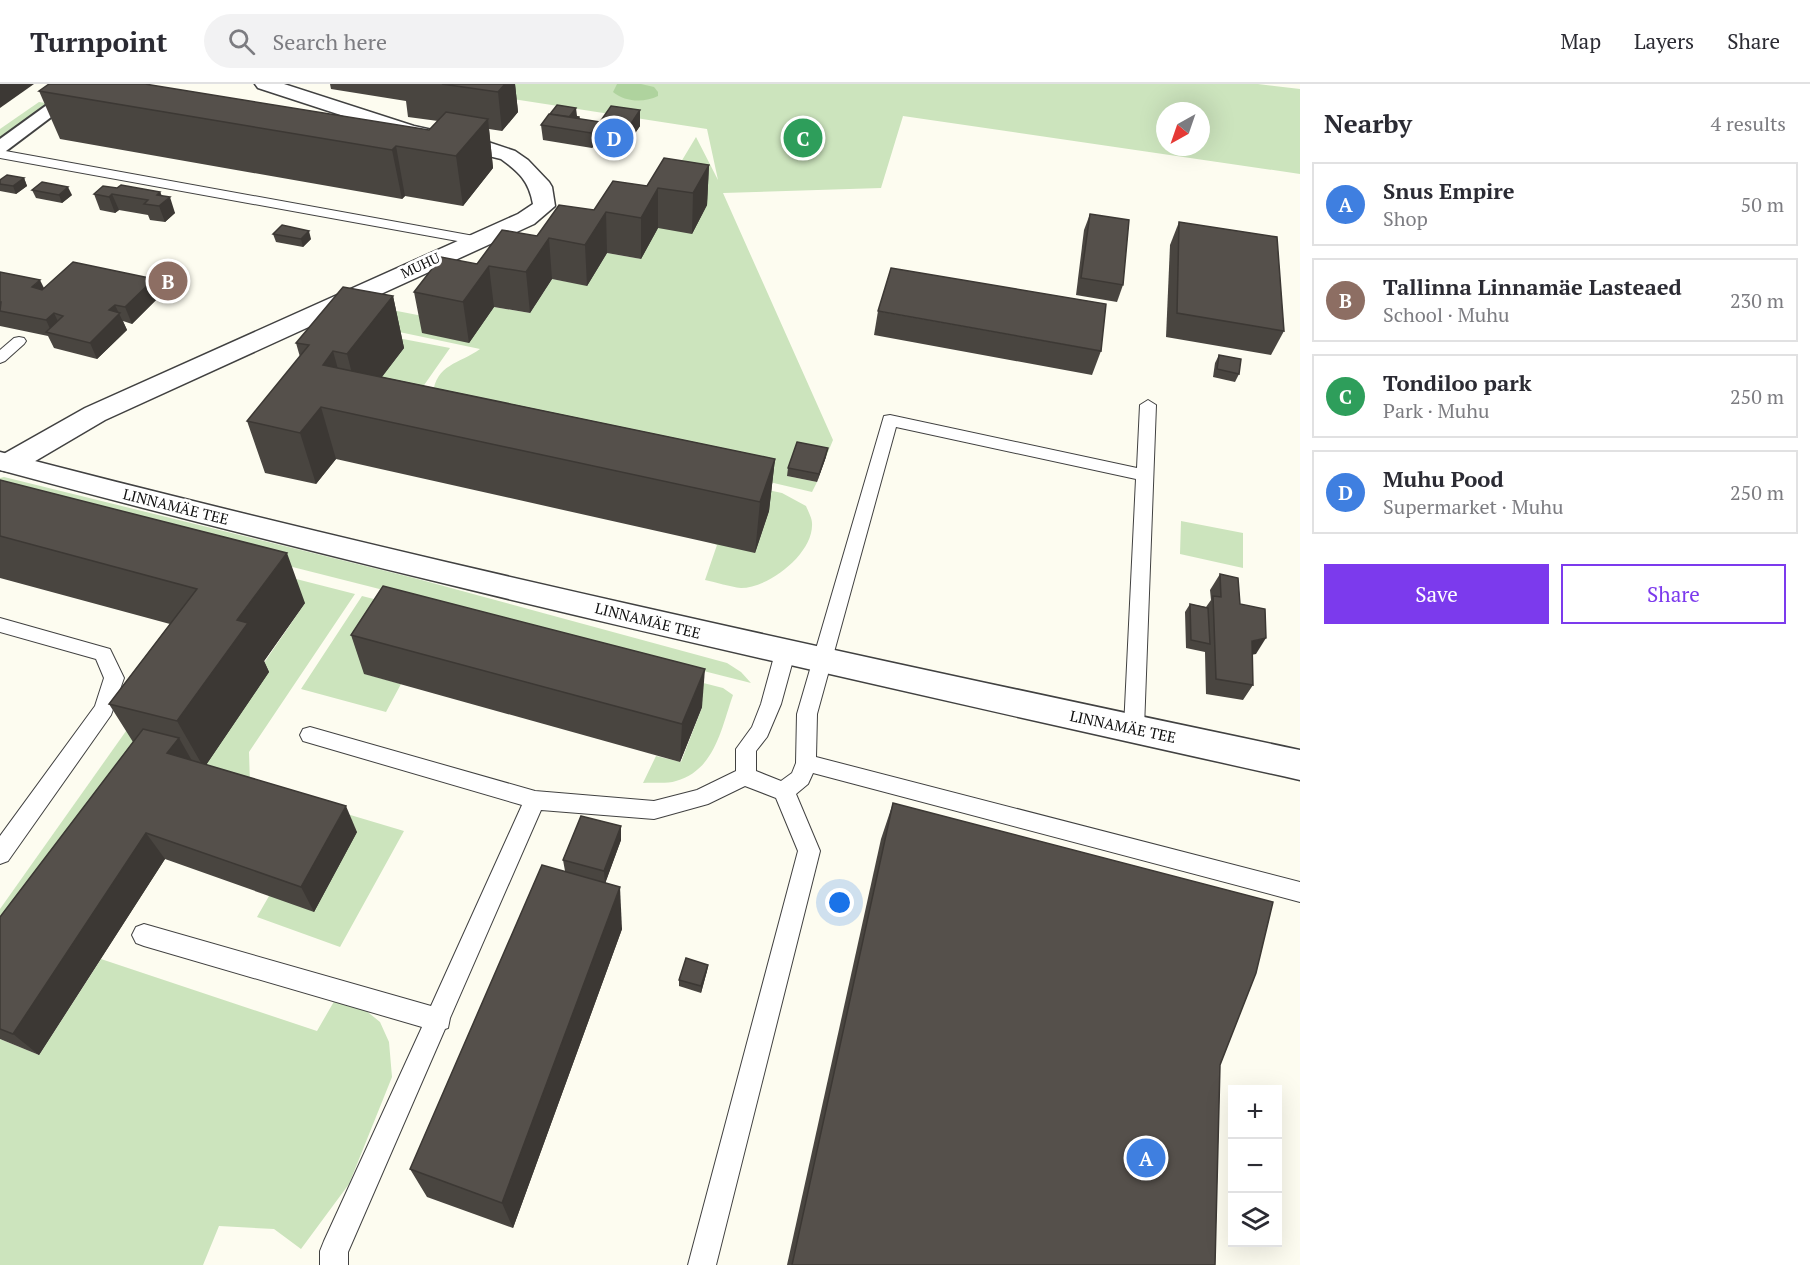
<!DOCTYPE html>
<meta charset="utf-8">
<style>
body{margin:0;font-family:"PT Serif",serif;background:#f2f2f3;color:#2b2b33}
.controls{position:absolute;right:18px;bottom:18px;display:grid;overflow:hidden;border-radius:0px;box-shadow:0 6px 24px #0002}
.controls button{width:54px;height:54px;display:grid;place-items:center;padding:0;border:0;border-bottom:2px solid #e1e1e2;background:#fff;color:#2b2b33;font:30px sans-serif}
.compass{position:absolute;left:1156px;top:18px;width:54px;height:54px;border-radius:50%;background:#fff;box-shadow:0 6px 24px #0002;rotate:220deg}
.you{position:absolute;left:840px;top:819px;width:21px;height:21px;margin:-15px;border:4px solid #fff;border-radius:50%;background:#1a73e8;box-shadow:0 0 0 9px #1a73e833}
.badge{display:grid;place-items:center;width:39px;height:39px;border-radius:50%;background:#7c3aed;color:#fff;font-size:20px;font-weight:700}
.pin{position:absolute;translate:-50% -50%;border:3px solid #fff;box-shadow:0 2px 6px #0006}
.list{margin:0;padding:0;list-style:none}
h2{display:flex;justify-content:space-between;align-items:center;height:78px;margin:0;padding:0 24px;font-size:26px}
h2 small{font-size:20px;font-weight:400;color:#7c7c81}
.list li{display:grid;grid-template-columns:39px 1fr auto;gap:18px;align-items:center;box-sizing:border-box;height:84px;margin:0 12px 12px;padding:0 12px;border:2px solid #e1e1e2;border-radius:0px}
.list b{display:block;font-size:22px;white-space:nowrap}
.list p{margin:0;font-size:20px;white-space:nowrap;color:#7c7c81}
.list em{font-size:20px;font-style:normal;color:#7c7c81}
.actions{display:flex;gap:12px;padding:18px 24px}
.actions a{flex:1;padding:14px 0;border:2px solid #7c3aed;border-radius:0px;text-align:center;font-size:21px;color:#7c3aed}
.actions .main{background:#7c3aed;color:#fff}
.icon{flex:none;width:33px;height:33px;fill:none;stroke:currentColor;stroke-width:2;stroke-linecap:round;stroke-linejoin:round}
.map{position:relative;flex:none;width:1300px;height:1181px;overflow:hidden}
header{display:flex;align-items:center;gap:36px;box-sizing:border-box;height:84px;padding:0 30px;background:#fff;border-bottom:2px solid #e1e1e2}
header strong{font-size:28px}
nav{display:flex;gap:33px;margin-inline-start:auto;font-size:21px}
.search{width:420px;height:54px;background:#f2f2f3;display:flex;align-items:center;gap:15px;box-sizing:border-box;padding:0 21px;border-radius:33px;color:#7c7c81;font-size:22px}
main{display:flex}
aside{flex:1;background:#fff}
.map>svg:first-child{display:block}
.green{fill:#cce4bd;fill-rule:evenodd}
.forest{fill:#afd39e}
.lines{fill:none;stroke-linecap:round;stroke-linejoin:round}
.service-casing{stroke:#414141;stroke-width:2}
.pedestrian-casing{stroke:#414141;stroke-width:4}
.minor-casing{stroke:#414141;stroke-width:3}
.tertiary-casing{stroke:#414141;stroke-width:3}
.service{fill:#fff;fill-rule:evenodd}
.pedestrian{fill:#fff;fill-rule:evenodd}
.minor{fill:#fff;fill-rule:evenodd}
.tertiary{fill:#fff;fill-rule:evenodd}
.wall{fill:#494540}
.shaded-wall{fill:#3c3834}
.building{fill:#55504b;stroke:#3c3834;stroke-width:1.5}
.labels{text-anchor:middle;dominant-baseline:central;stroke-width:6;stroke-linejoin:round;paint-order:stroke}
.far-street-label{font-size:14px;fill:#0e0e0e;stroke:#fff}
.street-label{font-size:15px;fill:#0e0e0e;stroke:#fff}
</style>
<header>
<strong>Turnpoint</strong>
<div class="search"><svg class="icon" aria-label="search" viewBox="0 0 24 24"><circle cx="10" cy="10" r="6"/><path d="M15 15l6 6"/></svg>Search here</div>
<nav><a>Map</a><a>Layers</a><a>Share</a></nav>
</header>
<main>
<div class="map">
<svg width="1300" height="1181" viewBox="0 0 1300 1181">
<rect width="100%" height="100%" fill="#fdfcf0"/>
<!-- green -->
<g class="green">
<path d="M 481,0 L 1258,0 L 1300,5 L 1300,90 L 903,32 L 881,104 L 723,109 L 833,356 L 826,373 L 787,392 L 817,398 L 812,408 L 638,367 L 433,310 C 436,280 459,280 480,265 L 366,241 L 397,227 L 433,234 L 494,223 L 530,229 L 552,195 L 587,201 L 607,169 L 641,175 L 654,123 L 696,53 L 718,96 L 707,45 L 474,9 ZM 1165,27 L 1201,27 L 1201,63 L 1165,63 Z"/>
<polygon points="39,18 52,20 3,55 0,55 0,45"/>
<path d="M 356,246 L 450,264 L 406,327 L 782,409 L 806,422 C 808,427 812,434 812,439 C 814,469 769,504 741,504 C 730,503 716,498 705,496 L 717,461 L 338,332 L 342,271 L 331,268 Z"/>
<polygon points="4,393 414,494 727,579 741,588 751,599 0,409 0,394"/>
<polygon points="36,429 355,510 249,668 250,701 404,747 340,863 257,833 269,812 183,697 305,519"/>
<polygon points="1181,437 1243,449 1243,484 1180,470"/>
<path d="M 362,512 L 723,604 L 733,611 C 721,645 715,686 676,697 C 667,700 654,698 643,699 L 656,672 L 681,678 L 702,623 L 365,590 L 401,600 L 386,628 L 301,605 Z"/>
<polygon points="131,640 158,642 0,834 0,825"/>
<polygon points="101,875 317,947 336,914 359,921 380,938 389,958 392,993 349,1100 301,1165 274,1145 219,1142 203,1181 0,1181 0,955 39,971"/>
</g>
<!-- forest -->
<path class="forest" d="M 617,0 L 641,0 L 654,3 L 658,8 L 658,12 C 644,19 625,18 613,8 Z"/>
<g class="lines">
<defs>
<g id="service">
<polygon points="0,66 474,152 481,156 474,160 0,74"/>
<polygon points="19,253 24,254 26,257 24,260 5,277 0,279 0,266 14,254"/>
<polygon points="1148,316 1156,321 1144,644 1141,650 1134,652 1127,650 1124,644 1136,395 896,343 817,630 816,673 1300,798 1300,818 813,689 808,700 796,710 820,767 716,1181 688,1181 798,767 776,714 745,702 708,720 654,735 541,726 450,934 448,944 445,945 348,1168 348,1181 320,1181 320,1167 324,1157 422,943 144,862 136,859 132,851 136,843 144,840 431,922 522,721 303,657 300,651 303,645 310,643 535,707 654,717 697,706 736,687 736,665 752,643 761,620 775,569 778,564 785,562 792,564 795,569 781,620 767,653 756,667 756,687 781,697 792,689 796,679 797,630 884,332 890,331 1137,384 1140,321"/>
<polygon points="0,534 110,565 124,594 111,631 8,777 0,780 0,752 95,622 104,594 96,575 0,548"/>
</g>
<polygon id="pedestrian" points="76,0 95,0 6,67 0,68 0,55"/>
<path id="minor" d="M 255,0 L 284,0 L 414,42 L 491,59 L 515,67 L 528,76 L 549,98 L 552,103 L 555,122 L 534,140 L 105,336 L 20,386 L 10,388 L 0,386 L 0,372 L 85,324 L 518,130 L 533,120 C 529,97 519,88 501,75 L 402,51 L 258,4 Z"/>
<path id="tertiary" d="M 0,368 C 430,480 865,574 1300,666 L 1300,696 C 865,599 430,502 0,386 Z"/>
</defs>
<!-- service casing -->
<use href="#service" class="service-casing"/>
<!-- pedestrian casing -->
<use href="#pedestrian" class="pedestrian-casing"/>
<!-- minor casing -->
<use href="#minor" class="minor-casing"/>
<!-- tertiary casing -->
<use href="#tertiary" class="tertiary-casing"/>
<!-- service -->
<use href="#service" class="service"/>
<!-- pedestrian -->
<use href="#pedestrian" class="pedestrian"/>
<!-- minor -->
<use href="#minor" class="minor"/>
<!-- tertiary -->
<use href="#tertiary" class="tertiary"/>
</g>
<!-- wall -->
<g class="wall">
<polygon points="330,0 515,0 518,28 502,47 489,45 493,84 463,122 405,112 402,115 60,55 39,7 429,46 438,37 408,33 406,17 331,5"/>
<polygon points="640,26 640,42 627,61 598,57 592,64 543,56 541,41 577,32 576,33 579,35 600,38"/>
<polygon points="709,81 707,121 692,150 658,144 641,175 607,169 587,202 552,195 530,229 494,223 469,259 422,249 414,208 647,102"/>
<polygon points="24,94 27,102 16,110 0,107 0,96"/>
<polygon points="117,104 160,108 162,112 175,129 165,138 150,136 148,131 119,126 115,129 100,126 94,110"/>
<polygon points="32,106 72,111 62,119 36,114"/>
<polygon points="1090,130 1123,201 1117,218 1076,211 1084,146"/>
<polygon points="1179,138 1284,247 1271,271 1166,253 1170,161"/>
<polygon points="273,150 311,155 303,163 276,158"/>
<polygon points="0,188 44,204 154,195 161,211 132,240 123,237 127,246 97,275 54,264 48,252 0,242"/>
<polygon points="393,212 404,264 382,293 775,375 769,427 755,469 336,375 316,400 265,389 247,337 300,273 296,259"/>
<polygon points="878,227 1101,267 1092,291 874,251"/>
<polygon points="1219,271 1239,290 1235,298 1213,293 1215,279"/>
<polygon points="826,373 817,398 787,392 788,384"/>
<polygon points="0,396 305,519 264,577 269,588 206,681 357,748 314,828 165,775 39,971 0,955 0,833 133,658 109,620 170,540 0,494"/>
<polygon points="1220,490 1240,520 1256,570 1252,570 1253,601 1243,616 1206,610 1205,568 1186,564 1185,528 1190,520 1206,523 1211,516 1210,506"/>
<polygon points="351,551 702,623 680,678 364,590"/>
<polygon points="893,719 1220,981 1215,1181 787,1181 881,755"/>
<polygon points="621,742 621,756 605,799 622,845 513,1144 427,1113 410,1085 565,787 563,776"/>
<polygon points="708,881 707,887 701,909 679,902 679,896"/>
</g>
<!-- shaded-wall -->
<g class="shaded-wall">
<polygon points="0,0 34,0 0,24"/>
<polygon points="505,0 515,0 518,28 502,47 498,8"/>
<polygon points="576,24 577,32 573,37 570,32"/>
<polygon points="640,26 640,42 627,61 627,46"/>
<polygon points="488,35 493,84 463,122 456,72"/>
<polygon points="597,41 598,57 592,64 591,49"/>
<polygon points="396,62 405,112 402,115 392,66"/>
<polygon points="709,81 707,121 692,150 693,109"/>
<polygon points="24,94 27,102 16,110 13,102"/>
<polygon points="68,103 72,111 62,119 59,111"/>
<polygon points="658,104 658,144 641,175 641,134"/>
<polygon points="160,108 164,118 170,113 175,129 165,138 159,122 157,111"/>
<polygon points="112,110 119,126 115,129 109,113"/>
<polygon points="606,128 607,169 587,202 585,161"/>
<polygon points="309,147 311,155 303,163 301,155"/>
<polygon points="549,154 552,195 530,229 526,188"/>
<polygon points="489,182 494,223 469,259 463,218"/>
<polygon points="154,195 161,211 132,240 125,223"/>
<polygon points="40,196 48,212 32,203"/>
<polygon points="393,212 404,264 360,321 347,270"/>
<polygon points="115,221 127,246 97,275 90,259 109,226"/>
<polygon points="54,229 62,246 52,249 46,236"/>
<polygon points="333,267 347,318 323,281"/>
<polygon points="321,323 336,375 316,400 300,349"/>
<polygon points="828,364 826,373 817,398 819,390"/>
<polygon points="775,375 769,427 755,469 760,418"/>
<polygon points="287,469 305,519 264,577 269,588 204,684 177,637 237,536"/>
<polygon points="1266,554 1256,570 1241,573 1252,557"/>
<polygon points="705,585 702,623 680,678 682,640"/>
<polygon points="179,654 195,682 167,669"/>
<polygon points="346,722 357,748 314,828 301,803"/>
<polygon points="621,742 621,756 605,800 604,787"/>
<polygon points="146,749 165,775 39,971 13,950"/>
<polygon points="620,803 622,845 513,1144 502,1119"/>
<polygon points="708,881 707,887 701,909 701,902"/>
</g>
<!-- building -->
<g class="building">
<polygon points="49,0 145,0 429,46 446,28 488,35 456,72 396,62 392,66 39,7"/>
<polygon points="442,0 505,0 498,8"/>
<polygon points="557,21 576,24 570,32 579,33 579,34 550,30"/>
<polygon points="611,22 640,26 627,46 597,41 591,49 541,41 549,30 600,38"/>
<polygon points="664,74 709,81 693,109 658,104 641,134 606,128 585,161 549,154 526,188 489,182 463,218 414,208 441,173 477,180 502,146 537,152 559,121 594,126 613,97 647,102"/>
<polygon points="7,91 24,94 13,102 0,100 0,96"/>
<polygon points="42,98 68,103 59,111 32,106"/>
<polygon points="121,101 160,108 157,111 170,113 159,122 144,120 148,116 112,110 109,113 94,110 103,102 117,104"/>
<polygon points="1090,130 1129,136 1123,201 1081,194"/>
<polygon points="1179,138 1277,153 1284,247 1177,229"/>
<polygon points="282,141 309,147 301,155 273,150"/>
<polygon points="73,178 154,195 125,223 115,221 109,226 120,229 90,259 46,248 63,232 54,229 46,236 0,227 1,218 0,218 0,188 40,196 32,203 42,206"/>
<polygon points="891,184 1106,220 1101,267 878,227"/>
<polygon points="343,203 393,212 347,270 333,267 323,281 775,375 760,418 321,323 300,349 247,337 309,261 296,259"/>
<polygon points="1219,271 1241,275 1239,290 1217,285"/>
<polygon points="797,358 828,364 819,390 788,384"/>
<polygon points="0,396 287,469 237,536 248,539 177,637 109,620 197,505 0,452"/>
<polygon points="1220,490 1238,494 1240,520 1265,525 1266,554 1252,557 1253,601 1216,595 1213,512 1221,513"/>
<polygon points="383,502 705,585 682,640 351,551"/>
<polygon points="1190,520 1208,524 1210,560 1191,556"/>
<polygon points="143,645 179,654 167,669 346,722 301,803 146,749 13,950 0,945 0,833"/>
<polygon points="893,719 1273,818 1256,889 1220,981 1215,1181 792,1181"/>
<polygon points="581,732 621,742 604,787 563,776"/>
<polygon points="542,781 620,803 502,1119 410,1085"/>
<polygon points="686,874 708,881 701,902 679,896"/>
</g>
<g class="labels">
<!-- far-street labels -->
<g class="far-street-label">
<text transform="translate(420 181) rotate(-25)">MUHU</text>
</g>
<!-- street labels -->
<g class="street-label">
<text transform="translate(176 422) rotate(14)">LINNAMÄE TEE</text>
<text transform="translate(648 536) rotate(14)">LINNAMÄE TEE</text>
<text transform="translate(1123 642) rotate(12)">LINNAMÄE TEE</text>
</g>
</g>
</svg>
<div class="controls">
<button>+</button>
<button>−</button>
<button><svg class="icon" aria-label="layers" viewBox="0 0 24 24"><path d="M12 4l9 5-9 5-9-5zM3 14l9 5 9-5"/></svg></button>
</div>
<svg class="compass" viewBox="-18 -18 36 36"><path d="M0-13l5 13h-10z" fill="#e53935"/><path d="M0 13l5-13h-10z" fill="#7c7c81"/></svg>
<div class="you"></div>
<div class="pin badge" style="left:1146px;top:1074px;background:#3f7fe0">A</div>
<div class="pin badge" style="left:168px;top:197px;background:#8d6e63">B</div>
<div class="pin badge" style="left:803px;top:54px;background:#2e9e5b">C</div>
<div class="pin badge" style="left:614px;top:54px;background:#3f7fe0">D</div>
</div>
<aside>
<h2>Nearby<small>4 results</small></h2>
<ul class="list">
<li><span class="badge" style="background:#3f7fe0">A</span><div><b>Snus Empire</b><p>Shop</p></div><em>50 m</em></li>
<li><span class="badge" style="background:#8d6e63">B</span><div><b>Tallinna Linnamäe Lasteaed</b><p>School · Muhu</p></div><em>230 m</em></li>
<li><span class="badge" style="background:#2e9e5b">C</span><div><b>Tondiloo park</b><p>Park · Muhu</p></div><em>250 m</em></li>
<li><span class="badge" style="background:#3f7fe0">D</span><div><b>Muhu Pood</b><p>Supermarket · Muhu</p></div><em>250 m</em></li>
</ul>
<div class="actions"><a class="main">Save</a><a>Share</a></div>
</aside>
</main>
